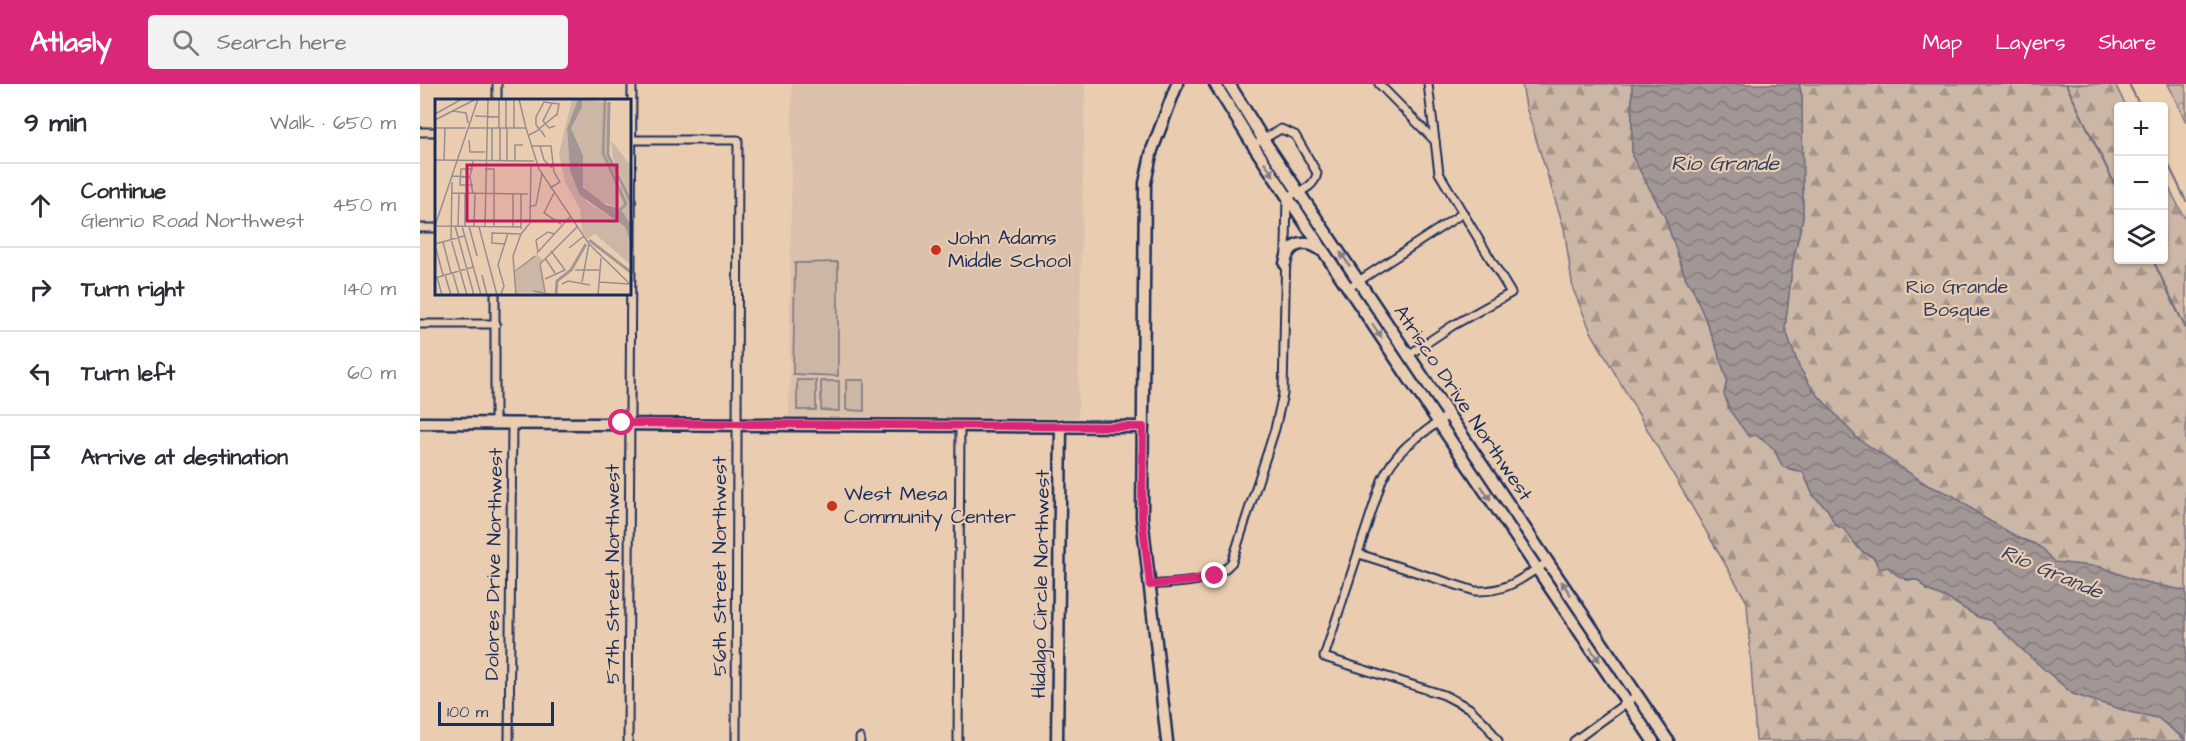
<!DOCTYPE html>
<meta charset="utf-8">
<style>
body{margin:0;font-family:"Architects Daughter",sans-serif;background:#f2f2f3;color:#2b2b33}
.controls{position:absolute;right:18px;top:18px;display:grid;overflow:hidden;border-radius:6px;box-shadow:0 2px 4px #0004}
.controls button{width:54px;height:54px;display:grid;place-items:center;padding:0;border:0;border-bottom:2px solid #e1e1e2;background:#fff;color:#2b2b33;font:30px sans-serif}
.scale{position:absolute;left:18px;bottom:15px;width:116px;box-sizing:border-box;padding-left:6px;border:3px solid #1b2f5e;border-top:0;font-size:16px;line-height:21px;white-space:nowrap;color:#1b2f5e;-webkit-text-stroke:4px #eacdb1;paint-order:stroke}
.stop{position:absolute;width:18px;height:18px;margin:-14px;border:4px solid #db2777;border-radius:50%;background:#fff}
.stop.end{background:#db2777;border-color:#fff;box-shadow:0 2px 6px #0008}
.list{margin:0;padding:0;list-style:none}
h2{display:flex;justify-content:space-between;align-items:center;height:78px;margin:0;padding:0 24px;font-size:26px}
h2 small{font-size:20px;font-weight:400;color:#7c7c81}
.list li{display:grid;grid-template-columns:39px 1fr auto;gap:18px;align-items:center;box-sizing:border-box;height:84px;padding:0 24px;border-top:2px solid #e1e1e2}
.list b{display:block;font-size:22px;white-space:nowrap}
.list p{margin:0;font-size:20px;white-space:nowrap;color:#7c7c81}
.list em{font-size:20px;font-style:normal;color:#7c7c81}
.icon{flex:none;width:33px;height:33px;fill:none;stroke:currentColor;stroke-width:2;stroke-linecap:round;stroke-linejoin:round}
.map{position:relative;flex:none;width:1766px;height:657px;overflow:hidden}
header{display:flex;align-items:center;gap:36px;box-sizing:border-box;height:84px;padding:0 30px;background:#db2777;color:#fff}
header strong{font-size:28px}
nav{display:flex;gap:33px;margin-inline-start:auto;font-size:21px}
.search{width:420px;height:54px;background:#f2f2f3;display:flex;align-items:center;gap:15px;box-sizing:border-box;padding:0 21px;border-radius:6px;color:#7c7c81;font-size:22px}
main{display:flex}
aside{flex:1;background:#fff}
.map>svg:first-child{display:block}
.built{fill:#dbc1ab}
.forest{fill:url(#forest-firs);stroke:#747282;stroke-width:1.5}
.park{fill:url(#park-crowns);stroke:#747282;stroke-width:1.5}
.garden{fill:#ccb6a5;stroke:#747282;stroke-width:1.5}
.water{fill:url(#water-waves);stroke:#6d6d7f;stroke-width:1.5}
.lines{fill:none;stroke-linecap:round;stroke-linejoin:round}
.stream{stroke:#6d6d7f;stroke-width:2}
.street-casing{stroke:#1b2f5e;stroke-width:11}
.secondary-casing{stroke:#1b2f5e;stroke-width:15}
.street{stroke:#eacdb1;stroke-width:7}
.secondary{stroke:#eacdb1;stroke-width:10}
.oneway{fill:#827e88}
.route{stroke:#db2777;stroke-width:8}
.poi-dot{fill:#c8321e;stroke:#eacdb1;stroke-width:2}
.labels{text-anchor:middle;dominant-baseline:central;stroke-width:4.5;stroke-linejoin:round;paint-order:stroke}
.poi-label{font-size:20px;fill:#1b2f5e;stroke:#eacdb1;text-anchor:start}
.park-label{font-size:20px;fill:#2d3c65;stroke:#eacdb1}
.street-label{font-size:20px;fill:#1b2f5e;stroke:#eacdb1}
.water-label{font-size:21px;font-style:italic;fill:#2f3f66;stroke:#eacdb1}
.inset-river{fill:none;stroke:#a39795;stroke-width:3}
.inset-road{fill:none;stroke:#978e90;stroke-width:1.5}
.view{fill:#c2185b;fill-opacity:0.15;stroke:#c2185b;stroke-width:3}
.inset-edge{fill:none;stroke:#1b2f5e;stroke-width:3}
</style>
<header>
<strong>Atlasly</strong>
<div class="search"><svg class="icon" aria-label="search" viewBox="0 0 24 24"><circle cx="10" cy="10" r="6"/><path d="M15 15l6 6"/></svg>Search here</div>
<nav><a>Map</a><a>Layers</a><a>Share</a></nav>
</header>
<main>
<aside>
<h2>9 min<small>Walk · 650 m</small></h2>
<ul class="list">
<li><svg class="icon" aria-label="ahead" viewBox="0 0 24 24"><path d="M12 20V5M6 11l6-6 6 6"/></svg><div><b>Continue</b><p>Glenrio Road Northwest</p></div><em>450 m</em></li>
<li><svg class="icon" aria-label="right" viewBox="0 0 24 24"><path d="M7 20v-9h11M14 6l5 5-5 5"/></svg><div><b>Turn right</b></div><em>140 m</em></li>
<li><svg class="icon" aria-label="left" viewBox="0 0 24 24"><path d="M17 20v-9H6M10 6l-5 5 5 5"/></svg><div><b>Turn left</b></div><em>60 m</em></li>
<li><svg class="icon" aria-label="arrive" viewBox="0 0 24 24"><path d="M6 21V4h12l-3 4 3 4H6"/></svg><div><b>Arrive at destination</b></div></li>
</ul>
</aside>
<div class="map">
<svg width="1766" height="657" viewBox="0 0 1766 657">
<defs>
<pattern id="forest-firs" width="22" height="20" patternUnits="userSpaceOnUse" patternTransform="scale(1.5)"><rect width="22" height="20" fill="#ccb6a5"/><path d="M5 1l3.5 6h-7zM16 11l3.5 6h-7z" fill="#a5948a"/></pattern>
<pattern id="park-crowns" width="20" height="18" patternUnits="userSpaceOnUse" patternTransform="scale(1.5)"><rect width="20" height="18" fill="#ccb6a5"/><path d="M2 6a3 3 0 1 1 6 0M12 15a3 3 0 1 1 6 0" fill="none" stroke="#a5948a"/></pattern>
<pattern id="water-waves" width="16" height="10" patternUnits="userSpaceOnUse" patternTransform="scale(1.5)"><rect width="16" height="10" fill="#a39795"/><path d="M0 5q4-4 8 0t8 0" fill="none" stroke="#847c7d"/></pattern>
</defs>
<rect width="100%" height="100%" fill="#eacdb1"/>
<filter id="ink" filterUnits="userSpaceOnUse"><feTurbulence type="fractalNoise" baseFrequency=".0167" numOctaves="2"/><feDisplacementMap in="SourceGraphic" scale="12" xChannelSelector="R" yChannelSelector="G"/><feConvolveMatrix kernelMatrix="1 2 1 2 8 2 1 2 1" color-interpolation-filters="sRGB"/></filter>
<g filter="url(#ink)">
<!-- built -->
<polygon class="built" points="372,0 665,0 658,334 369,332"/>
<!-- forest -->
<g class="forest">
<polygon points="1102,0 1212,0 1212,72 1245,133 1266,195 1273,205 1296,262 1307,296 1304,310 1336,351 1353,364 1364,383 1376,387 1383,388 1393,411 1408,426 1415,441 1424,445 1440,466 1454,474 1459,485 1468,483 1486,496 1498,496 1507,506 1527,514 1558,533 1572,536 1608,571 1653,610 1710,628 1738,634 1766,657 1336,657 1327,518 1171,248 1153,205 1144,144 1106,23"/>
<polygon points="1379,0 1695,0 1706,22 1698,22 1698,176 1744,176 1744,94 1766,137 1766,507 1712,495 1681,483 1635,479 1624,466 1615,460 1599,454 1566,435 1532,411 1509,402 1437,354 1393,306 1379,283 1365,244 1373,176 1383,133 1382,12"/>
</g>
<!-- park -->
<polygon class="park" points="1748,0 1766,0 1766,38"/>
<!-- garden -->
<g class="garden">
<polygon points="418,178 418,292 373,290 375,179"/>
<rect x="377" y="296" width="19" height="30"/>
<polygon points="426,296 444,296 444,327 426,326"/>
<polygon points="401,297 419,297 419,327 401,326"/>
</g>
<!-- water -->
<path class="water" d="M 1212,0 L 1379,0 L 1382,12 L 1383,133 L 1373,176 L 1365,244 L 1379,283 L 1393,306 L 1437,354 L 1509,402 L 1532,411 L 1566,435 L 1599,454 L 1615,460 L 1624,466 L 1635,478 L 1681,483 L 1712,495 L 1766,507 L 1766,656 L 1738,634 L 1710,628 L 1653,610 L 1608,571 L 1572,537 L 1558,533 L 1527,514 L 1507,506 L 1498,496 C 1484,496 1477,493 1468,483 L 1459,485 L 1454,474 L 1440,466 L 1424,445 L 1415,441 L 1408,426 L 1393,411 L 1383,388 L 1363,383 L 1353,364 L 1336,351 L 1329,353 L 1310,327 L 1304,310 L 1307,296 L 1296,262 L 1273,205 L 1266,195 L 1245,133 L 1212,72 Z"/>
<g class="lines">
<!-- stream -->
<g class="stream">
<polyline points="1646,0 1698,107"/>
<polyline points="1709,0 1720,22"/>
<polyline points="1744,71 1766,117"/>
<polyline points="1733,176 1766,245"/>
</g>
<defs>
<g id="street">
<polyline points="959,0 1015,57"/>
<polyline points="77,16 77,0"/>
<polyline points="0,48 16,48"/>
<polyline points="211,56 318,56 316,657"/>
<polyline points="0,144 16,144"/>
<polyline points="928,204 1043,129"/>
<polyline points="0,240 76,240"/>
<polyline points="987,272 1032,242 1091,209 1019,89 1008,0"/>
<path d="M 1028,331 C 999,353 978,362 962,396 L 904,573 L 1024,611 L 1049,624 L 1066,640 L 1078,657"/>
<polyline points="75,339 75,210"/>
<path d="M 939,470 L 1055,507 C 1089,508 1101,494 1128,478"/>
<path d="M 730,501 C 757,498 793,501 812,478 L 855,345 L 863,310 L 867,112 C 879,109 895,103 897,89 L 875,51 L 861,45 L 840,57"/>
<polyline points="89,657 92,339"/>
<polyline points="208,657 212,0"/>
<polyline points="440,657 440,654"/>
<polyline points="538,657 540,341"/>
<polyline points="1154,657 1217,611"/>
</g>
<g id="secondary">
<polyline points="795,0 833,61 904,168 1233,657"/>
<polyline points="809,0 843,55 1248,657"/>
<path d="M 865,180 C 868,160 884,154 901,166"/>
<polyline points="0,339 723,343"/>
<polyline points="637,657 641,342"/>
<polyline points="747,657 722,433 725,99 732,66 757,0"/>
</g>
</defs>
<!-- street casing -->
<use href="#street" class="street-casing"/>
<!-- secondary casing -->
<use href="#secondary" class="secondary-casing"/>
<!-- street -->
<use href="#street" class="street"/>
<!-- secondary -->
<use href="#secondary" class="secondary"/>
</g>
<!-- one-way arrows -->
<defs><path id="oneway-solid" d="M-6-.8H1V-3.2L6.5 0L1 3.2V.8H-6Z" transform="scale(1.5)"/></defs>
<g class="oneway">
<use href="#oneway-solid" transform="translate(849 85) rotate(56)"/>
<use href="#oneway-solid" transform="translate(925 175) rotate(-124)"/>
<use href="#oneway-solid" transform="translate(957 247) rotate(56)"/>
<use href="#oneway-solid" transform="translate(1066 409) rotate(56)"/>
<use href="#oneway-solid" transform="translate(1146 504) rotate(-124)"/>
<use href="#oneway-solid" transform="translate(1175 571) rotate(56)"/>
</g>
</g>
<g class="lines" filter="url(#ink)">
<!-- route -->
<polyline class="route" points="202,339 723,343 722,433 730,501 781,496 795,492"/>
</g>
<!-- markers -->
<g class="poi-dot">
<circle cx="516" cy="166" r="6"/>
<circle cx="412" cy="422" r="6"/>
</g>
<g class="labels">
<!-- poi labels -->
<g class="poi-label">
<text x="528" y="154">John Adams<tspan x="528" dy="23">Middle School</tspan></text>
<text x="424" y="410">West Mesa<tspan x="424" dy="23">Community Center</tspan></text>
</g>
<!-- park labels -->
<g class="park-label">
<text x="1537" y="203">Rio Grande<tspan x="1537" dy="23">Bosque</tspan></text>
</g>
<!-- street labels -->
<g class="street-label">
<text transform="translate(1043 319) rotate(56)">Atrisco Drive Northwest</text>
<text transform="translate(74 480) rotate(-89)">Dolores Drive Northwest</text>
<text transform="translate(300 482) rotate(-90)">56th Street Northwest</text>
<text transform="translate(193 490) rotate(-90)">57th Street Northwest</text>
<text transform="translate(621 500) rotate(-89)">Hidalgo Circle Northwest</text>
</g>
<!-- water labels -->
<g class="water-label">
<text x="1305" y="79">Rio Grande</text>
<text transform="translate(1632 488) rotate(23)">Rio Grande</text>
</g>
</g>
<!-- overview -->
<g transform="translate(15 15)">
<rect width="196" height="196" fill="#eacdb1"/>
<path d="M 137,0 L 143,0 L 132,28 L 135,72 L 152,103 L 190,128 L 196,144 L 196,166 L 160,135 L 152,140 L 147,132 L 145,110 L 130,83 L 124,55 ZM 147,0 L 173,4 L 172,57 L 196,105 L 196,127 L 186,110 L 160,100 L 148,86 L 147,56 L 138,41 L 136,27 Z" fill="#ccb6a5"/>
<path d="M 176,41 L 196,67 L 196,100 L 178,60 ZM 102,155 L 108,161 L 104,165 L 110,193 L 81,194 L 80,174 Z" fill="#ccb6a5"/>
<path d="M 143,0 L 147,0 L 147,8 L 136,29 L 148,57 L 148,88 L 171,106 L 186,110 L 196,126 L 196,144 L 190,128 L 145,96 L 135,72 L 132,29 Z" fill="#a39795"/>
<path class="inset-river" d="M 170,0 L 168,54 L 191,105 L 185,111M 174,3 L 173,56 L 197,105M 154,141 L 197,174M 121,196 L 122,182 L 136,171 L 151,145"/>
<path class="inset-road" d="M 84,0 L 91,29M 117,4 L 108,22 L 114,29 L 120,27M 18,12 L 31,14 L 33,24M 0,15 L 27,0M 40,17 L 64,18M 0,21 L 41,0M 0,29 L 31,29M 33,29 L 91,29 L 104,70 L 154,145 L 197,187M 64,29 L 64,0M 71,29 L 71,0M 79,29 L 79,0M 94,36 L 102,32 L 104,30 L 121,16 L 122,16 L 124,5 L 109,3 L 101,18 L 101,26 L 102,27 L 104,30 L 107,33 L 110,38M 34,41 L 35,53 L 50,53M 97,47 L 116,47 L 119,73 L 125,83 L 115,89M 105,47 L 109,61 L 117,69M 0,61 L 99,62M 80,61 L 80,46 L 88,46M 9,62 L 10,29M 57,62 L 57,29M 65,62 L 65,29M 72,62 L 72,29M 50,70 L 59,70 L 59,127M 17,77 L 35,78M 17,83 L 16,140 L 32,196M 38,86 L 25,86 L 26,70 L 38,70M 17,94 L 93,95M 119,94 L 109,114 L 126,125M 38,95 L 35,78 L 38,62M 94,108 L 101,106 L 107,75M 0,127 L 43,0M 1,127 L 86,128M 20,127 L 39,196M 23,127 L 24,94M 27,127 L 46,196M 30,127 L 30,95M 34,127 L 42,157M 39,127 L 40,95M 50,127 L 53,0M 44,128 L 62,196M 78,128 L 78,95M 86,130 L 86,95M 8,143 L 16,174M 0,145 L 29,137M 70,145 L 57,144 L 57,134 L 86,135M 0,146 L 8,176M 134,149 L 149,137M 103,153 L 101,141 L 113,133 L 119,135M 102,154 L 135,118M 110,159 L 120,174M 140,171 L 164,171M 79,173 L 100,157M 18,175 L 24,196M 10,176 L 16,196M 47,176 L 52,196M 2,178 L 7,196M 0,179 L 38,168M 110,180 L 130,171 L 116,152M 147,183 L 154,145M 164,183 L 194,185M 127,185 L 133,182 L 155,186M 98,192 L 119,196M 110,193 L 105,165 L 142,128M 66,195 L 69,187 L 63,166 L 73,134M 81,196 L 78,157 L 86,135 L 95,124 L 96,66M 163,196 L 166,159"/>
<path class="view" d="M 32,66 L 182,66 L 182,122 L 32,122 Z"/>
<rect width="196" height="196" class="inset-edge"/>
</g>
</svg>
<div class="controls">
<button>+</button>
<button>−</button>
<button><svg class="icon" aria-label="layers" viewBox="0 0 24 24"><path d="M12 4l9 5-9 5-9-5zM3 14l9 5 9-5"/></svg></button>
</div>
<div class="scale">100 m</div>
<div class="stop" style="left:202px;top:339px"></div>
<div class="stop end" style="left:795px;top:492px"></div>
</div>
</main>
